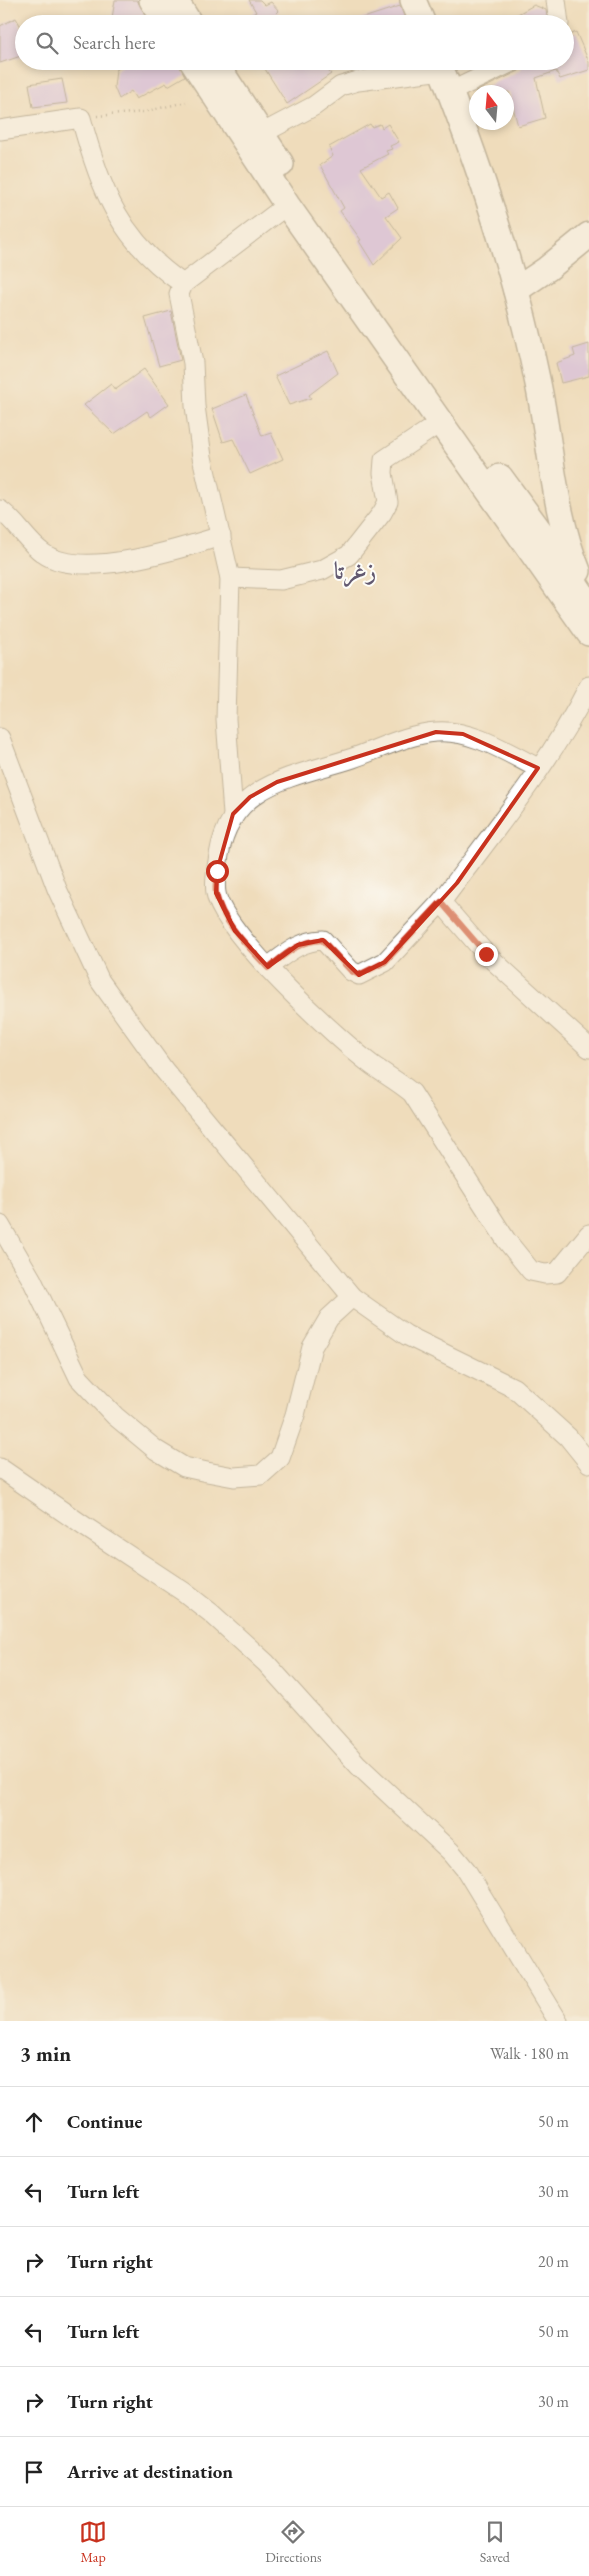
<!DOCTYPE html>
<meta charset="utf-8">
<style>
body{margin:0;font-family:"EB Garamond",Amiri,serif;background:#f2f2f2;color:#222}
.compass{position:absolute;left:469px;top:85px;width:45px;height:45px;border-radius:50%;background:#fff;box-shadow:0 2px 8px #0003;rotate:344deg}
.stop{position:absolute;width:15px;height:15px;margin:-11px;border:4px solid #c8321e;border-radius:50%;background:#fff}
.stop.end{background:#c8321e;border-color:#fff;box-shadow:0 1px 5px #0008}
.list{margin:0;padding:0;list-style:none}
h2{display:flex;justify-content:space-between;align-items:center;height:65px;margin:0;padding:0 20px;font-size:21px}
h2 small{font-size:16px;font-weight:400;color:#767676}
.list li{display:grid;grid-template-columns:32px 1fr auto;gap:15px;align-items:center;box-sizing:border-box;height:70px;padding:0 20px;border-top:1px solid #e0e0e0}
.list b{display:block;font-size:19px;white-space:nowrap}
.list em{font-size:16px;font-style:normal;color:#767676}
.icon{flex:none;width:28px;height:28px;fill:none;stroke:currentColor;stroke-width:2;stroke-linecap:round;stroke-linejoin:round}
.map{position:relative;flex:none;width:589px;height:2021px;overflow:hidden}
.search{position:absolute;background:#fff;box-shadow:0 2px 8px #0003;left:15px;right:15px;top:15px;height:55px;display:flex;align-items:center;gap:12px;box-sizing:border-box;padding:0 18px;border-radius:28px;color:#767676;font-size:19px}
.sheet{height:485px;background:#fff}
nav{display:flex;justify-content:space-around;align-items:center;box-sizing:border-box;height:70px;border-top:1px solid #e0e0e0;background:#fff;font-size:14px;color:#767676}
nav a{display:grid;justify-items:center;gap:2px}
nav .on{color:#c8321e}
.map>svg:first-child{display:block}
.building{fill:#c9aef1}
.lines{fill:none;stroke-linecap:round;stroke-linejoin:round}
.minor-casing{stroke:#8d8473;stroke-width:21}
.major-casing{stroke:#8d8473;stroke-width:28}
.path{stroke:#8d8473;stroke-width:2.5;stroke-dasharray:1 4;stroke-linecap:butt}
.minor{stroke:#fff;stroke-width:19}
.major{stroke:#fff;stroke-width:25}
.route{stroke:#c8321e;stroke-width:6}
.marked{fill:none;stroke:#c8321e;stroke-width:4;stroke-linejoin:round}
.labels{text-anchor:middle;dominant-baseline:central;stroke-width:4;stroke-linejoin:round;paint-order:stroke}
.district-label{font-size:24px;font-weight:bold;fill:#625970;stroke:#fdfcf7}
</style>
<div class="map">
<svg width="589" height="2021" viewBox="0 0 589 2021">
<rect width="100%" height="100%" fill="#fdfcf7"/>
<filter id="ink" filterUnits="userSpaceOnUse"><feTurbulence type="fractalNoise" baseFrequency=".02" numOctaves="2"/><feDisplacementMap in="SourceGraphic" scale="10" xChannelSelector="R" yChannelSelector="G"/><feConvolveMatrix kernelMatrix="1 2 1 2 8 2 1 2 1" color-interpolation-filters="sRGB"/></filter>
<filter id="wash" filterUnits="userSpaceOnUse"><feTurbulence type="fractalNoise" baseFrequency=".0096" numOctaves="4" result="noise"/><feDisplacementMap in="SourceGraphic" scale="20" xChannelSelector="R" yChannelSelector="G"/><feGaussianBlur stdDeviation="1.12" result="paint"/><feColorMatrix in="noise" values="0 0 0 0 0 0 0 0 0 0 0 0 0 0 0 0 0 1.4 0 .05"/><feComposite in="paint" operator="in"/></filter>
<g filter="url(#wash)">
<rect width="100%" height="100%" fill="#efdcbb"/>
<g id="blocks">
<!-- building -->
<g class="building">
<polygon points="115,0 137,0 151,24 111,24"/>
<polygon points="249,0 260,0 265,5 271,2 279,11 273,17 277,24 237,24 256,12"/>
<polygon points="534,5 546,10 548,24 500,24"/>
<polygon points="400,6 407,24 354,24 354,21"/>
<polygon points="16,18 24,32 24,55 0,63 0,26"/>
<polygon points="576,32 589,62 589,70 560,79 556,71 536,78 545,118 518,126 509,92 475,92 519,71 525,61 565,61 565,37"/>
<polygon points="150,61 178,61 185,76 168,86 166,83 136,99 131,91 119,99 114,87 116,70 128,62 140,66"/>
<polygon points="260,61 320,61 331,74 287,104"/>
<polygon points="62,79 67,103 33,107 29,84"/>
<polygon points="370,124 372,127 380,124 382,128 388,124 399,142 390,146 392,149 386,151 388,154 361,168 381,197 389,192 398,208 386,216 402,238 374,265 359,241 361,240 340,211 344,208 320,165 333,156 329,147"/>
<polygon points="171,311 181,360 159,366 145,318"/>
<polygon points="589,344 589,376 561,383 556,363 575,356 573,349"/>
<polygon points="328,351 338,373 309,395 311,398 289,405 275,376"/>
<polygon points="144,369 169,404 151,417 147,411 114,434 84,405 111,384 115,390"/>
<polygon points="246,395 262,436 271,433 283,459 250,474 233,439 223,442 212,409"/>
</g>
</g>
</g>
<g filter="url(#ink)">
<use href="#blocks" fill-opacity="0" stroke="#8d8473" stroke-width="1"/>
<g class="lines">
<defs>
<g id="minor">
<polyline points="556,0 559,24"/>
<polyline points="450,92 514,61"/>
<path d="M 0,130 L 81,118 C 100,189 120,241 183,284"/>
<polyline points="261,134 314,106 341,86 358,81 442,70"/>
<path d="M 0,510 C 17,522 26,541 43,553 C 81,581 179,549 221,536"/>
<polyline points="230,578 281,580 322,570 349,555 382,513 388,502 383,473 384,460 441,422"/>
<path d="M 589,686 C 550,764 493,832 441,902 L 486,954 L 589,1048"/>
<polyline points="0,738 57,889 100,981 164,1070 352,1297 406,1335 514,1388 568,1437 589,1463"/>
<path d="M 538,768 C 508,753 472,729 436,732 C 408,734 379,749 353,758 C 295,777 231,782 219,855 C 217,867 214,881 216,893 C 222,932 337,1039 372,1065 C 386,1075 399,1082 412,1093 L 506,1240 L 531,1271 L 545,1274 L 557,1273 L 589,1234"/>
<polyline points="233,814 226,719 230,578 202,457 195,406 193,363 179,294 183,284 287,205"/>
<path d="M 268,967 C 286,954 299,941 323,940 L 351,971 L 359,975 L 385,962 L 441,902"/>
<polyline points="0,1225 32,1280 79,1378 115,1416 156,1450 184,1467 207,1472 234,1477 261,1475 280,1458 295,1415 312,1347 329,1318 352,1297"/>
<polyline points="0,1468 84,1526 184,1592 211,1613 266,1663 358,1765 451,1852 466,1870 558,2021"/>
</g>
<g id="major">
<polyline points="152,0 168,24"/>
<polyline points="175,0 190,24"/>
<polyline points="413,0 423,24"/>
<polyline points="192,61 287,205 589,633"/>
<polyline points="214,61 281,164"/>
<path d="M 438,61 C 479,164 515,271 537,379 C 551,442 553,511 578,571"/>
<polyline points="516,290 547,269 589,235"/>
<polyline points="500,477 549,544 589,605"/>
</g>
</defs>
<!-- minor casing -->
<use href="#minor" class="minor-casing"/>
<!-- major casing -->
<use href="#major" class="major-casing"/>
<!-- path -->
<polyline class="path" points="97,116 143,112 186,102"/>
<!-- minor -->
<use href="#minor" class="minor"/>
<!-- major -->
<use href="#major" class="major"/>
</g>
</g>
<g class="lines" filter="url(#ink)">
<!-- route -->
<path class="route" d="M 217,871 C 216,878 215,887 216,894 C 223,924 248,946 268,968 C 286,954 299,941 322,940 L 351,971 L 359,975 L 385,962 L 441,902 L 486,954"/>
</g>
<!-- marked area -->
<path d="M0 0H589V2021H0ZM 436,732 L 463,734 L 538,768 L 457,883 L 385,962 L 359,975 L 323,940 L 298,945 L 268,967 L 235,931 L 216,893 L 217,871 L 233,814 L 250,797 L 277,782 Z" fill="#efdcbb" fill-opacity=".55" fill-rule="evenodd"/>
<path class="marked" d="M 436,732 L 463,734 L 538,768 L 457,883 L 385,962 L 359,975 L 323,940 L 298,945 L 268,967 L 235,931 L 216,893 L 217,871 L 233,814 L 250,797 L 277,782 Z"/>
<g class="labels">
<!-- district labels -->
<g class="district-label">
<text x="355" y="570">زغرتا</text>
</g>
</g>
</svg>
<svg class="compass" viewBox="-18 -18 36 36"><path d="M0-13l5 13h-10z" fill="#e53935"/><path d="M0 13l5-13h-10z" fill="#767676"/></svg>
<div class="stop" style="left:217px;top:871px"></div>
<div class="stop end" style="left:486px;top:954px"></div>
<div class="search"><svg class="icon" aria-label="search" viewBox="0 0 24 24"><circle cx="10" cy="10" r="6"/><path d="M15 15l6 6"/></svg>Search here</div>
</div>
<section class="sheet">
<h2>3 min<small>Walk · 180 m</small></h2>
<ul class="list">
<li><svg class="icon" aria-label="ahead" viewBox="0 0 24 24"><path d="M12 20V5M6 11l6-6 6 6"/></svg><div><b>Continue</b></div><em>50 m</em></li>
<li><svg class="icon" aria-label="left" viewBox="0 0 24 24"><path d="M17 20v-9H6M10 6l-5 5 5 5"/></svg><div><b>Turn left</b></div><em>30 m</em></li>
<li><svg class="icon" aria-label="right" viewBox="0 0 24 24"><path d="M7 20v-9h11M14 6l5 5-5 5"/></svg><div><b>Turn right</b></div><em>20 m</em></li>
<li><svg class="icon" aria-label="left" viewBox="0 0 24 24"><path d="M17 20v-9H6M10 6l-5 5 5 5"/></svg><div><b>Turn left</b></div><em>50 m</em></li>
<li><svg class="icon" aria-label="right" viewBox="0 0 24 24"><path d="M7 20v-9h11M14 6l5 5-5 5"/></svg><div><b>Turn right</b></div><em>30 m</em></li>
<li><svg class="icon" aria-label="arrive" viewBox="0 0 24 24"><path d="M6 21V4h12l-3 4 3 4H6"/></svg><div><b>Arrive at destination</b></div></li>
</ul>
</section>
<nav>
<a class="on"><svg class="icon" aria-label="map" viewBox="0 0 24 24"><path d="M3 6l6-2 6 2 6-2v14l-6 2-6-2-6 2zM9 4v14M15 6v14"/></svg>Map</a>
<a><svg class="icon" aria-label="directions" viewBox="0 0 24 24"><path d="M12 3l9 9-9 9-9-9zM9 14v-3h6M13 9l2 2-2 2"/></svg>Directions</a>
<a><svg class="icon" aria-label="saved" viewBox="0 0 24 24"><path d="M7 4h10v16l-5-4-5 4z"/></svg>Saved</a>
</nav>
